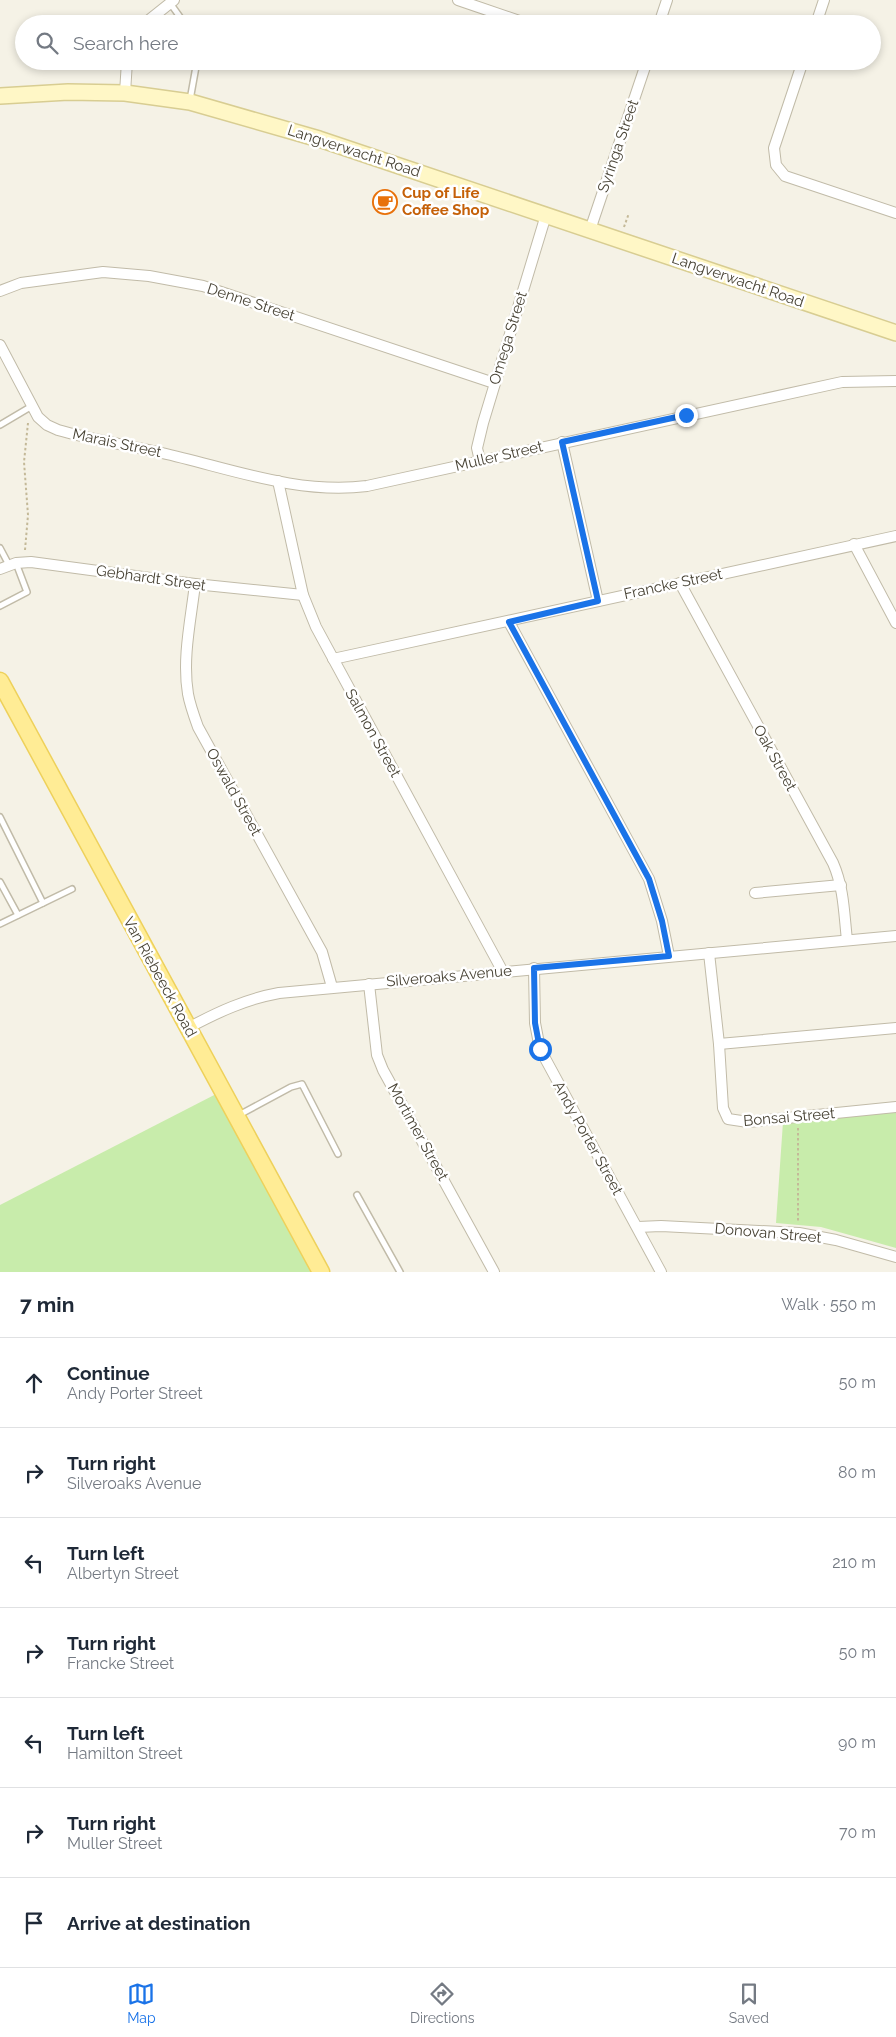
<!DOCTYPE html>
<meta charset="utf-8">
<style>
body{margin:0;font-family:Raleway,sans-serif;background:#f2f2f3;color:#1f2937}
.stop{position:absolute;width:15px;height:15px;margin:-11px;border:4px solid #1a73e8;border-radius:50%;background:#fff}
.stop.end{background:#1a73e8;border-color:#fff;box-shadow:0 1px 5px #0008}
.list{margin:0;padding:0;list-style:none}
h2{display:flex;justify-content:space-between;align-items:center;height:65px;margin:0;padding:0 20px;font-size:21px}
h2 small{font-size:16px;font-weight:400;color:#747a83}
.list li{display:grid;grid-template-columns:32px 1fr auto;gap:15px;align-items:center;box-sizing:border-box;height:90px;padding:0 20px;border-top:1px solid #e0e1e3}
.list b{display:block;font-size:19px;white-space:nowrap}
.list p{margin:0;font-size:16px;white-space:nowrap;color:#747a83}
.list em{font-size:16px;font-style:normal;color:#747a83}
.icon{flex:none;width:28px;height:28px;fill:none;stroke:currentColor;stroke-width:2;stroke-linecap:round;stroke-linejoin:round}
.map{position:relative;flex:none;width:896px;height:1272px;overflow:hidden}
.search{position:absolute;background:#fff;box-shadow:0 2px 8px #0003;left:15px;right:15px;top:15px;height:55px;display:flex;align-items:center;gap:12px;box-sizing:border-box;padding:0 18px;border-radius:28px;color:#747a83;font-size:19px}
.sheet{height:695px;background:#fff}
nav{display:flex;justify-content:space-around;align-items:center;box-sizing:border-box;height:70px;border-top:1px solid #e0e1e3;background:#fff;font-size:14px;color:#747a83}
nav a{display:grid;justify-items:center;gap:2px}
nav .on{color:#1a73e8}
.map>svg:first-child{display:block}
.green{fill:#c8ecab}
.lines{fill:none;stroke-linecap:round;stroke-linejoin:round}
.lane-casing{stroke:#c1bba8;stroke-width:8}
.street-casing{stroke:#c1bba8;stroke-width:12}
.secondary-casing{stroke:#d8cd92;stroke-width:18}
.primary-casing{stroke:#eed15b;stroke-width:19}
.path{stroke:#c4b998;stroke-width:2;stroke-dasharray:2.5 2.5;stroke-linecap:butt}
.lane{stroke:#fff;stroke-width:5}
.street{stroke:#fff;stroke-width:10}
.secondary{stroke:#fff7c6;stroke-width:15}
.primary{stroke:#ffec95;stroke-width:16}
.route{stroke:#1a73e8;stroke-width:6}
.labels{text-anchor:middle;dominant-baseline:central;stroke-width:5;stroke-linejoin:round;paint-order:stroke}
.street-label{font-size:15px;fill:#484335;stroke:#fff}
.food-label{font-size:15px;font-weight:bold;fill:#c56008;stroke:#fff;text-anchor:start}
</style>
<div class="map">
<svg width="896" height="1272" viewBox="0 0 896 1272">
<rect width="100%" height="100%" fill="#f5f2e6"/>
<!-- green -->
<g class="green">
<polygon points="222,1091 321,1272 0,1272 0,1205"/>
<polygon points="896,1112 896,1248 821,1227 776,1223 783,1122"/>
</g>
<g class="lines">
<defs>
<g id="lane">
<polyline points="170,3 185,24"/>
<polyline points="190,100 197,61"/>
<polyline points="0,425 32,406"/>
<polyline points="0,548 9,565"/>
<polyline points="0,606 27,592 16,563"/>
<polyline points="0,817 43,903"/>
<polyline points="0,882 18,915"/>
<polyline points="0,924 72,889"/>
<polyline points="239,1115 291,1087 302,1084 338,1154"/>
<polyline points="357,1195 400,1272"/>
</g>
<g id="street">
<polyline points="458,0 528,24"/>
<polyline points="144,24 174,0"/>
<polyline points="659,24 667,0"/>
<polyline points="816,24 824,0"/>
<polyline points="803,61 774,148 776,165 785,176 896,213"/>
<polyline points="125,93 127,61"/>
<polyline points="590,230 647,61"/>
<polyline points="0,291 21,283 103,272 149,276 203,286 494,383"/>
<path d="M 0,345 L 38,417 L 47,425 L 58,430 C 93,440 128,445 162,453 C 229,468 298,495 367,486 L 842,382 L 896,381"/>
<polyline points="562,442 598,601"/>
<polyline points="480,461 477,448 483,423 546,215"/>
<polyline points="278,481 303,595 316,627 503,972"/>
<polyline points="854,544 896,623"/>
<polyline points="0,569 16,563 31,562 195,584 303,595"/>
<path d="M 680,583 L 833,863 C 844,888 844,914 847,940"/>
<path d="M 195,584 C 191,619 182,658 188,694 C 190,705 194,716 198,727 L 322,952 L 332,987"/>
<polyline points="509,622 649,879 662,921 669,956"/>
<polyline points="333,659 896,536"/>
<polyline points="755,893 841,885"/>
<polyline points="709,953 719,1044 723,1108 728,1119 748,1122 896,1107"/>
<polyline points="534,968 535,1023 540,1049 661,1272"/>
<polyline points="369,984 377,1055 383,1070 494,1272"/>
<path d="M 188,1028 C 218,1012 246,999 279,993 L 896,936"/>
<polyline points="719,1044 896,1028"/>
<polyline points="638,1227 661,1226 799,1233 836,1240 896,1257"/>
</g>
<polyline id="secondary" points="0,96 68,92 125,93 190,102 319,139 896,333"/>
<polyline id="primary" points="0,681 321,1272"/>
</defs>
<!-- lane casing -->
<use href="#lane" class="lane-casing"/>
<!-- street casing -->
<use href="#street" class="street-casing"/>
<!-- secondary casing -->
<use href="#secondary" class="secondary-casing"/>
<!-- primary casing -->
<use href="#primary" class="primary-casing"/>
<!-- path -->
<g class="path">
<polyline points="624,227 629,213"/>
<polyline points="25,550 28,515 24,462 28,423"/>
<polyline points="798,1128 798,1221"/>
</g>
<!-- lane -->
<use href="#lane" class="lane"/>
<!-- street -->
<use href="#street" class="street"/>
<!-- secondary -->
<use href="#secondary" class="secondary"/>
<!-- primary -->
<use href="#primary" class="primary"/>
</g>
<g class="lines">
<!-- route -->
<polyline class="route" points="540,1049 535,1023 534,968 669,956 662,921 649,879 509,622 598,601 562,442 686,415"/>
</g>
<!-- icons -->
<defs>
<symbol id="cafe-ring" viewBox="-11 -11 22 22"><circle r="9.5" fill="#fff" stroke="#e8710a" stroke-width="1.5"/><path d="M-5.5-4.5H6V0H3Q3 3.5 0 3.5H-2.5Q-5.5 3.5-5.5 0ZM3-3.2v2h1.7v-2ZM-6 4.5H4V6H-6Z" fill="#e8710a"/></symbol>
</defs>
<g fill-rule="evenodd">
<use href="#cafe-ring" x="371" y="188" width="28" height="28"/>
</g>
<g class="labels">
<!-- street labels -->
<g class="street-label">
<text transform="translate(618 146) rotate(-71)">Syringa Street</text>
<text transform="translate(354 151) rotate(18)">Langverwacht Road</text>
<text transform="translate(738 280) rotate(19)">Langverwacht Road</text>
<text transform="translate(251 302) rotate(18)">Denne Street</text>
<text transform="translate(508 338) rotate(-73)">Omega Street</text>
<text transform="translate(117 443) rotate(12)">Marais Street</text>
<text transform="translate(499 456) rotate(-13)">Muller Street</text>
<text transform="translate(151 578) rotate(8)">Gebhardt Street</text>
<text transform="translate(673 584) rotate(-12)">Francke Street</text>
<text transform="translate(373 733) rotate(61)">Salmon Street</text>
<text transform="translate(775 758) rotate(61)">Oak Street</text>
<text transform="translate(234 792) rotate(61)">Oswald Street</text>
<text transform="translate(449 976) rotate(-5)">Silveroaks Avenue</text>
<text transform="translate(160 977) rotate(61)">Van Riebeeck Road</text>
<text transform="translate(789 1117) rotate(-5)">Bonsai Street</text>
<text transform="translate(418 1132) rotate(61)">Mortimer Street</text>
<text transform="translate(588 1138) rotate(61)">Andy Porter Street</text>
<text transform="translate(768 1233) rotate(5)">Donovan Street</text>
</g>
<!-- food labels -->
<g class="food-label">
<text x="402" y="193">Cup of Life<tspan x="402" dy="17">Coffee Shop</tspan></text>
</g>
</g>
</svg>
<div class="stop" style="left:540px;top:1049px"></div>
<div class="stop end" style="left:686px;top:415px"></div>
<div class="search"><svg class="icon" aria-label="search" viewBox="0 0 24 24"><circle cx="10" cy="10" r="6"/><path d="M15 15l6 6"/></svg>Search here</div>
</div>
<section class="sheet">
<h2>7 min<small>Walk · 550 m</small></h2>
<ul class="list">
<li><svg class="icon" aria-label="ahead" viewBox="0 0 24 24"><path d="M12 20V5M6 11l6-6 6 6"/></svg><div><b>Continue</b><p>Andy Porter Street</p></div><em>50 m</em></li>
<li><svg class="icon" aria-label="right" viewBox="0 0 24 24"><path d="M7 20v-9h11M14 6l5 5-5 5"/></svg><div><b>Turn right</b><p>Silveroaks Avenue</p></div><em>80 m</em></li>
<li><svg class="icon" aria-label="left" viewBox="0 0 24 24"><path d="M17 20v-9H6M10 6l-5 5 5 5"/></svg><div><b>Turn left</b><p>Albertyn Street</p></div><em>210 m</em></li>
<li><svg class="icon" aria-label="right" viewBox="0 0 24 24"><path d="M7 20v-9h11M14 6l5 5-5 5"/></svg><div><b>Turn right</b><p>Francke Street</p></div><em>50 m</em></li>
<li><svg class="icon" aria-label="left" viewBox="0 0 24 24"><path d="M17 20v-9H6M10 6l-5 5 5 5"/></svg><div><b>Turn left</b><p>Hamilton Street</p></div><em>90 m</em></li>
<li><svg class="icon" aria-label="right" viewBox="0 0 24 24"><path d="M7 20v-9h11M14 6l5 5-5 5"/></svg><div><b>Turn right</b><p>Muller Street</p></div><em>70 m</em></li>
<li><svg class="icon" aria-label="arrive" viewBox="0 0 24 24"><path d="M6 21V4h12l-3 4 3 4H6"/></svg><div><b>Arrive at destination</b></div></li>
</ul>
</section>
<nav>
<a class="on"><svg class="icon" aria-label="map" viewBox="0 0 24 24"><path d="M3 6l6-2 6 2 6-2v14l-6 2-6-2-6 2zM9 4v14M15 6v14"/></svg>Map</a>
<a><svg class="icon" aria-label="directions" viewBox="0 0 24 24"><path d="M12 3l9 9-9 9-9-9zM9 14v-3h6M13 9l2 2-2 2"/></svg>Directions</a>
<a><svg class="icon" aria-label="saved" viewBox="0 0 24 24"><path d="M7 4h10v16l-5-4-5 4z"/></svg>Saved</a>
</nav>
